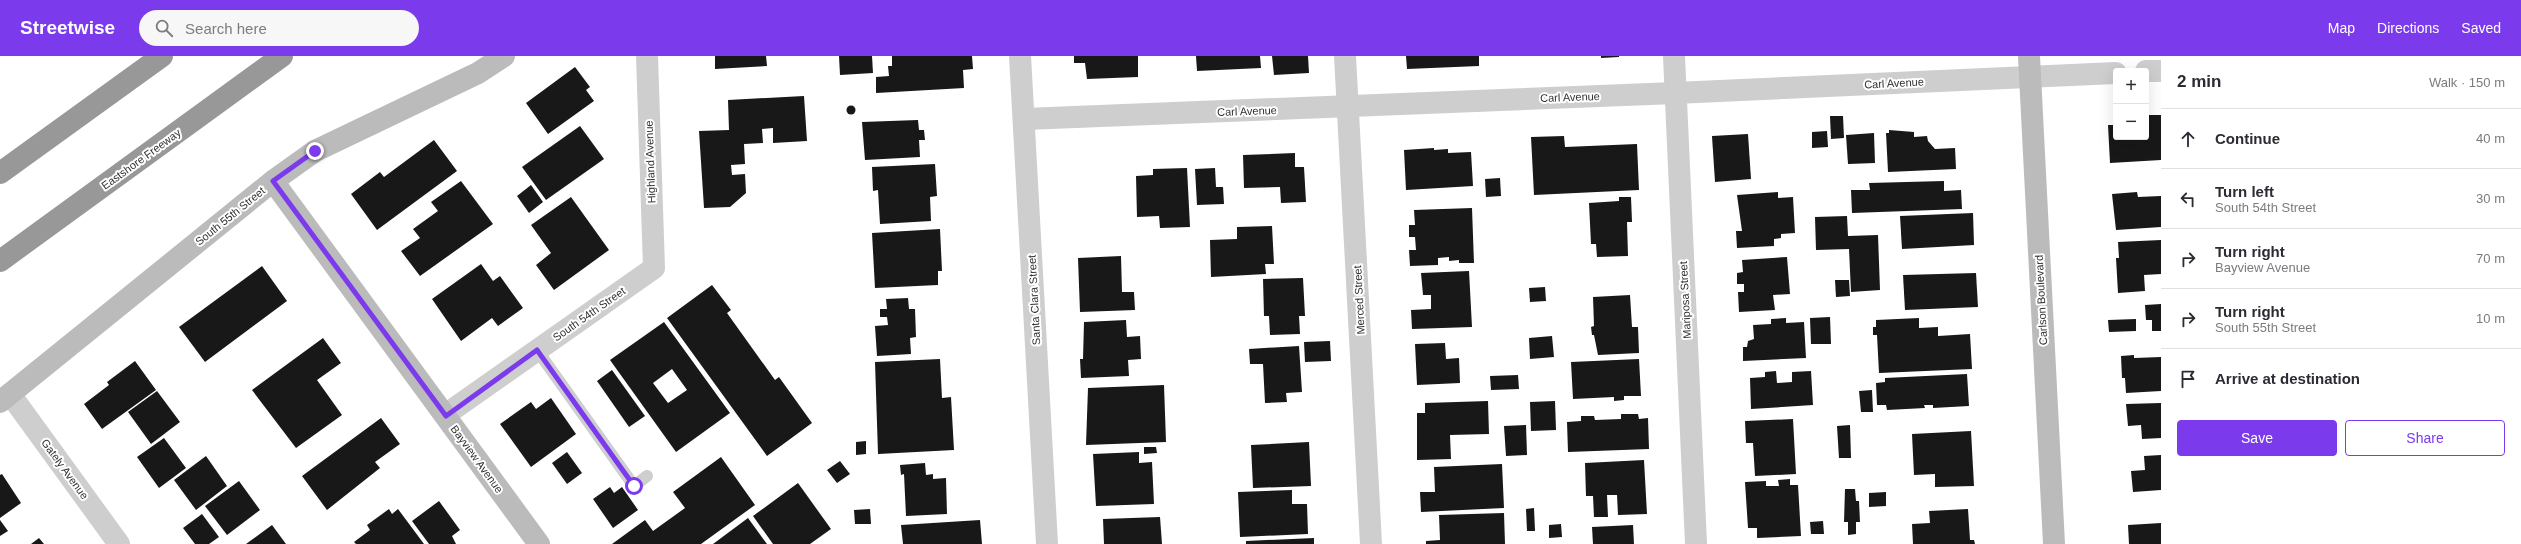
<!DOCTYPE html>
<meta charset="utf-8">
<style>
body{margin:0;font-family:Helvetica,sans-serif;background:#f7f7f7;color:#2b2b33}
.controls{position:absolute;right:12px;top:12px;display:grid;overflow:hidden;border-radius:4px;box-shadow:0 4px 16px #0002}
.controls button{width:36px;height:36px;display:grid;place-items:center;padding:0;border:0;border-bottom:1px solid #e1e1e2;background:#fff;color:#2b2b33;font:20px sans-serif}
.stop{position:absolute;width:12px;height:12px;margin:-9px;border:3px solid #7c3aed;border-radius:50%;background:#fff}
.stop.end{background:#7c3aed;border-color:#fff;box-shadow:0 1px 4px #0008}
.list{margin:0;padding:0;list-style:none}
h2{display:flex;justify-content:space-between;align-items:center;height:52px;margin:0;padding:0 16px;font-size:17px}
h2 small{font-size:13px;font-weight:400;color:#7c7c81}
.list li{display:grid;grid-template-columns:26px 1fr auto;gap:12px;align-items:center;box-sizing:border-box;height:60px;padding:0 16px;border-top:1px solid #e1e1e2}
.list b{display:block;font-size:15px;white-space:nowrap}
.list p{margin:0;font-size:13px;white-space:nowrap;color:#7c7c81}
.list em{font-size:13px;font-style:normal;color:#7c7c81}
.actions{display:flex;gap:8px;padding:12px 16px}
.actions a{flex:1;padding:9px 0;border:1px solid #7c3aed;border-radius:4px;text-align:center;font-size:14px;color:#7c3aed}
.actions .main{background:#7c3aed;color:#fff}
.icon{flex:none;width:22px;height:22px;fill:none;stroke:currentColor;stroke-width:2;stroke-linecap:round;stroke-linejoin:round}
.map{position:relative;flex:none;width:2161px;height:488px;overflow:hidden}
header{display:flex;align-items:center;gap:24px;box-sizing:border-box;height:56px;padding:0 20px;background:#7c3aed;color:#fff}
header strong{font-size:19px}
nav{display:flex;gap:22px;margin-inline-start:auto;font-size:14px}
.search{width:280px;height:36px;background:#f7f7f7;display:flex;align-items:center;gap:10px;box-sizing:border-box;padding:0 14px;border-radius:22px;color:#7c7c81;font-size:15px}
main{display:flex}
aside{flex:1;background:#fff}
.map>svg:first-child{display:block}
.building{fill:#181818;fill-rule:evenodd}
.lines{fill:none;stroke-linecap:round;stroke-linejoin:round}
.lane{stroke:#cecece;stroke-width:12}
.street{stroke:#cecece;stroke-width:22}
.secondary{stroke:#bbb;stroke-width:22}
.highway{stroke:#989898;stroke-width:22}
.route{stroke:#7c3aed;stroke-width:5}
.labels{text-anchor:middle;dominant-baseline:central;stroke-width:4;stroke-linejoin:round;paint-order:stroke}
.street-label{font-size:11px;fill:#313131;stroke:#fff}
</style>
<header>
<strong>Streetwise</strong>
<div class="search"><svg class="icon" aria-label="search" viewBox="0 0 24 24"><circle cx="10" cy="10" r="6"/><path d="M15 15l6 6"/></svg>Search here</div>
<nav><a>Map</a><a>Directions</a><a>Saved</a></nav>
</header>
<main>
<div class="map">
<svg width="2161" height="488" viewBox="0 0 2161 488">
<rect width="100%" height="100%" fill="#fff"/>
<!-- building -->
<g class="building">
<polygon points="715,0 766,0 767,10 715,13"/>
<polygon points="839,0 872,0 873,17 840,19"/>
<polygon points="892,0 972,0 973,13 963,14 964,32 876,37 876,21 889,20 888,10 892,10"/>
<polygon points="1074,0 1138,0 1138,21 1087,23 1085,7 1074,7"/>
<polygon points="1196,0 1260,0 1261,12 1197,15"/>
<polygon points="1272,0 1308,0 1309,17 1274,19"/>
<polygon points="1406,0 1479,0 1479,10 1407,13"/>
<polygon points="1601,0 1619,0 1619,1 1601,2"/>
<polygon points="575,11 590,31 586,34 594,45 548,78 526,47"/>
<polygon points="804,40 807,85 773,87 773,72 762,73 763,87 744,88 745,108 731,109 732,119 745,118 746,137 730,151 704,152 699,75 729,74 728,44"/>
<circle cx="851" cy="54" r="4.5"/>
<polygon points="2146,59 2161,59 2161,104 2110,107 2108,69 2116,69 2116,81 2146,81"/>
<polygon points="1830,60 1843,60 1844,82 1831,83"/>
<polygon points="918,64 919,74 924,74 925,84 919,84 920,101 865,104 862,66"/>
<polygon points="580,70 604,103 546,144 522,111"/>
<polygon points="1889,74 1914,76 1914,81 1927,80 1928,85 1935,93 1955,92 1956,113 1888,116 1886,77 1889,77"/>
<polygon points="1827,75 1828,91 1812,92 1812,76"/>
<polygon points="1874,77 1875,107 1848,108 1846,79"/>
<polygon points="1748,78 1751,123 1715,126 1712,80"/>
<polygon points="1564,80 1565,91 1637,88 1639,134 1534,139 1531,81"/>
<polygon points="434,84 457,115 377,174 351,138 380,116 384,121"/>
<polygon points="1434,92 1434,94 1448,93 1448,97 1471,96 1473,130 1406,134 1404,94"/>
<polygon points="1295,97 1295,111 1304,111 1306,146 1281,147 1280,131 1244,132 1243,99"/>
<polygon points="935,108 937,140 930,141 931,165 880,168 878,134 873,135 872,111"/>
<polygon points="1187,112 1190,171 1160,172 1159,160 1137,161 1136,120 1153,119 1153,113"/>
<polygon points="1215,112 1216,131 1223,131 1224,148 1197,149 1195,113"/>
<polygon points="1500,122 1501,140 1486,141 1485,123"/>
<polygon points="461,125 493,168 420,220 401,195 420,182 413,173 438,155 431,146"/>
<polygon points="1944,125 1944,135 1961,134 1962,153 1852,157 1851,134 1870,134 1869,127"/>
<polygon points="531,129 543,146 529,157 517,140"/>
<polygon points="1778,136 1778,142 1793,141 1795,177 1781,178 1781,182 1774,183 1774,190 1737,192 1736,175 1742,175 1737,139"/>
<polygon points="2137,136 2138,141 2161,140 2161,171 2116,174 2112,138"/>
<polygon points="571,141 609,194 554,234 536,209 551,197 531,169"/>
<polygon points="1619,141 1631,141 1632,166 1627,166 1628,200 1597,201 1596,188 1591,188 1589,147 1619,145"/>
<polygon points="1472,152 1474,207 1459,207 1459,204 1449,205 1449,201 1438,202 1438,209 1410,210 1409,194 1416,194 1415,181 1409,181 1409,169 1415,169 1414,154"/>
<polygon points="1973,157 1974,189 1902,193 1900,160"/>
<polygon points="1847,160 1848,180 1878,179 1880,234 1851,236 1849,193 1816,194 1815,161"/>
<polygon points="1272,170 1274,208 1265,208 1266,218 1211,221 1210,184 1237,183 1237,171"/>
<polygon points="940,173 942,215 938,215 938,229 875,232 872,177"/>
<polygon points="2161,184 2161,218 2144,219 2145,235 2118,237 2116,202 2119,202 2118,186"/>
<polygon points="1121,200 1122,236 1134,236 1135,254 1080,256 1078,202"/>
<polygon points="1787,201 1790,238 1773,239 1775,254 1739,256 1738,236 1744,236 1744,228 1737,228 1737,217 1743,216 1742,204"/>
<polygon points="481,208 493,225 500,220 523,252 498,270 492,262 461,285 432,243"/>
<polygon points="262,210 287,245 205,306 179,271"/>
<polygon points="1469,215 1472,271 1412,273 1411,254 1431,253 1431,239 1423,239 1421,217"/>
<polygon points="1976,217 1978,251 1905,254 1903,219"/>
<polygon points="1303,222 1305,260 1299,260 1300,278 1270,279 1269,260 1264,260 1263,223"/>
<polygon points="1835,224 1849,224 1850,240 1836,241"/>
<polygon points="712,229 731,254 727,257 775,324 779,321 812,367 767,400 667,262"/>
<polygon points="1545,231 1546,245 1530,246 1529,232"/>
<polygon points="1630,239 1632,271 1638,271 1639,297 1598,299 1594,279 1592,279 1591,271 1594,270 1593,241"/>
<polygon points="908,242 909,253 915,253 916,281 910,282 911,298 877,300 875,270 888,269 887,261 880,261 880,253 887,253 886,243"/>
<polygon points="2161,248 2161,275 2152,275 2152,264 2146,264 2145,249"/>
<polygon points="1830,261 1831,288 1811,288 1810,262"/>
<polygon points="1786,262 1786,267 1804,266 1806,302 1743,305 1743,291 1747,291 1748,285 1754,283 1753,269 1771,268 1771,263"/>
<polygon points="1919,262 1919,272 1938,271 1938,280 1970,278 1972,313 1879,317 1877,279 1873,279 1873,271 1876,271 1876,264"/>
<polygon points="2136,263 2136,275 2109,276 2108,264"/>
<polygon points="1126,264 1127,281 1140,280 1141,303 1128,304 1129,320 1081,322 1080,303 1083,303 1084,266"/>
<path d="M 664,266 L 730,357 L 676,396 L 610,304 ZM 672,313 L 687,334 L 668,347 L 653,327 Z"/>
<polygon points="1552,280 1554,301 1530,303 1529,282"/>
<polygon points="323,282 341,307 317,324 342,359 296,392 252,334"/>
<polygon points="1330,285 1331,305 1305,306 1304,286"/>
<polygon points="1445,287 1446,303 1459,302 1460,327 1417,329 1415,288"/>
<polygon points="1299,290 1302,336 1286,337 1287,346 1265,347 1263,308 1250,308 1249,293"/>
<polygon points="2134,299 2134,302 2161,301 2161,335 2126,337 2125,322 2122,322 2121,300"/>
<polygon points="940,303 942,342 951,341 954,394 878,398 875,306"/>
<polygon points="1639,303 1641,340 1624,340 1624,344 1614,345 1614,341 1573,343 1571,306"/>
<polygon points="135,305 156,334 102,373 84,348 109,329 107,326"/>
<polygon points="612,314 645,360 629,371 597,325"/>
<polygon points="1776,315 1777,327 1792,326 1792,316 1811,315 1813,349 1751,353 1750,322 1765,321 1765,316"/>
<polygon points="1967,318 1969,350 1933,352 1933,349 1924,349 1925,352 1887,354 1886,349 1877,349 1876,327 1885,326 1885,322"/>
<polygon points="1518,319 1519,333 1491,334 1490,320"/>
<polygon points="1164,329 1166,386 1086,389 1088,332"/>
<polygon points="1872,334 1873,356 1861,356 1859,335"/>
<polygon points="157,335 180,366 151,388 128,356"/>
<polygon points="551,342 576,378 531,411 500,368 531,346 536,353"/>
<polygon points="1488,345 1489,378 1450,379 1451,403 1417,404 1417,357 1425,357 1425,347"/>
<polygon points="1555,345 1556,374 1531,375 1530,346"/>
<polygon points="2161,347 2161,382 2142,383 2141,369 2128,370 2126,348"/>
<polygon points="1621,358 1638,358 1639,363 1648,362 1649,393 1568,396 1567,366 1581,365 1581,360 1594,360 1595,364 1621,363"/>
<polygon points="381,362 400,388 375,406 380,412 327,454 302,420"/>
<polygon points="1793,363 1796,418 1755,420 1753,387 1746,387 1745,365"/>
<polygon points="1526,369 1527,399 1506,400 1504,370"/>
<polygon points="1850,369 1851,402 1839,402 1837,370"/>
<polygon points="1971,375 1974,430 1935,431 1935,418 1914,419 1912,378"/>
<polygon points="164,382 186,412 159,432 137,401"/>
<polygon points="866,385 866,398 856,399 856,386"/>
<polygon points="1309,386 1311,430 1253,432 1251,389"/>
<polygon points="1144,391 1156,391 1157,397 1144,398"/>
<polygon points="567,396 582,417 567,428 552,407"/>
<polygon points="1139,396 1139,407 1152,406 1154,448 1096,450 1093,398"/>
<polygon points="2161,399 2161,434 2133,436 2131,415 2145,414 2144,400"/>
<polygon points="206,400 227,430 196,454 174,424"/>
<polygon points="721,401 755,449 701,488 612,488 645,464 653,475 685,452 673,436"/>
<polygon points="1644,404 1647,458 1618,459 1617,439 1607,439 1608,461 1594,461 1593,440 1586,440 1585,407"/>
<polygon points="840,405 850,418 837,427 827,414"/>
<polygon points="925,407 926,419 933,418 933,423 946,422 947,458 906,460 904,418 901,419 900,409"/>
<polygon points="1502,408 1504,452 1421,456 1420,436 1435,436 1434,411"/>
<polygon points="2,418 21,447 0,462 0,419"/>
<polygon points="1790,423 1790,429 1798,429 1801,480 1757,482 1757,472 1748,472 1745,426 1766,425 1766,430 1779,430 1778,424"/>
<polygon points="239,425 260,454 227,479 205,450"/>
<polygon points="798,427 831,473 810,488 773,488 753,460"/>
<polygon points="610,431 614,437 622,431 638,454 613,472 593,443"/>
<polygon points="1845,433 1855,433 1856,445 1859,445 1860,466 1856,466 1856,478 1848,479 1848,466 1844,466"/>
<polygon points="1292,434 1292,448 1307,448 1308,478 1240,481 1238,436"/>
<polygon points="1886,436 1886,450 1869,451 1869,437"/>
<polygon points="439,445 460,474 452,480 456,488 429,488 412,465"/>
<polygon points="1534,452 1535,475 1527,475 1526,453"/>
<polygon points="389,453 392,458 398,453 424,488 356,488 354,486 370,474 367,469"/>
<polygon points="870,453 871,468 855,468 854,454"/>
<polygon points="1968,453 1970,484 1974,484 1975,488 1913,488 1912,468 1930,467 1929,455"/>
<polygon points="1504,457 1505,488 1426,488 1426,485 1440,484 1439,459"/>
<polygon points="202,458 219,481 209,488 195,488 183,472"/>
<polygon points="1160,461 1162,488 1104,488 1103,463"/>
<polygon points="748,462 767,488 713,488"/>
<polygon points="0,464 8,475 0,480"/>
<polygon points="980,464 982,488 903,488 901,469"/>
<polygon points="1823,465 1824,478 1811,478 1810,466"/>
<polygon points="2161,467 2161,488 2129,488 2128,469"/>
<polygon points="1561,468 1562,481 1549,482 1549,469"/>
<polygon points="272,469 286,488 246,488"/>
<polygon points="1633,469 1634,488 1593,488 1592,471"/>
<polygon points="39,482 44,488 31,488"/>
<polygon points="1314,482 1314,488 1246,488 1246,485"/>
</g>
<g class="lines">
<!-- lane -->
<polyline class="lane" points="537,294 634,430 647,420"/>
<!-- street -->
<g class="street">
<polyline points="1020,0 1047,488"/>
<polyline points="1345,0 1371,488"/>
<polyline points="1674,0 1696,488"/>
<polyline points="2146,15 2161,15"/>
<polyline points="1025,63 1675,37 2116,17"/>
<polyline points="10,338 119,488"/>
<polyline points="445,359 654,212 647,0"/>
</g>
<!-- secondary -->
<g class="secondary">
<polyline points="2029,0 2054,488"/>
<polyline points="273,125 539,488"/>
<polyline points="0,346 273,125 315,95 478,17 504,0"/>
</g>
<!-- highway -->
<g class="highway">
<polyline points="0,117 162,0"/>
<polyline points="0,205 282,0"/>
</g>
</g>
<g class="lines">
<!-- route -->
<polyline class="route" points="315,95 273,125 446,360 537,294 634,430"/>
</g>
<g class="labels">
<!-- street labels -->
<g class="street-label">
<text transform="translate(1894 27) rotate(-3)">Carl Avenue</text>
<text transform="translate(1570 41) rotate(-2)">Carl Avenue</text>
<text transform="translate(1247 55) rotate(-2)">Carl Avenue</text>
<text transform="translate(141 103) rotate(-36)">Eastshore Freeway</text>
<text transform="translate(650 106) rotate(-92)">Highland Avenue</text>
<text transform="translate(230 160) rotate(-39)">South 55th Street</text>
<text transform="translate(1034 244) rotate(-93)">Santa Clara Street</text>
<text transform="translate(1359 244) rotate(-93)">Merced Street</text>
<text transform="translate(1685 244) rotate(-93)">Mariposa Street</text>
<text transform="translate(2041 244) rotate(-93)">Carlson Boulevard</text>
<text transform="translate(589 258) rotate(-35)">South 54th Street</text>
<text transform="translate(477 403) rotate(54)">Bayview Avenue</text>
<text transform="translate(65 413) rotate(54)">Gately Avenue</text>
</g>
</g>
</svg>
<div class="controls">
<button>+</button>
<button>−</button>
</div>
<div class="stop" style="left:634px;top:430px"></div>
<div class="stop end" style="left:315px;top:95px"></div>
</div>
<aside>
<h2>2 min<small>Walk · 150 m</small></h2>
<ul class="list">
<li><svg class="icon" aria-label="ahead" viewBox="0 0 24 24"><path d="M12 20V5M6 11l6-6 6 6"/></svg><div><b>Continue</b></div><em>40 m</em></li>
<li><svg class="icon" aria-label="left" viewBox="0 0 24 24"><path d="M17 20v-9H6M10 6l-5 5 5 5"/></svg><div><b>Turn left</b><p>South 54th Street</p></div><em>30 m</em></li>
<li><svg class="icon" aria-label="right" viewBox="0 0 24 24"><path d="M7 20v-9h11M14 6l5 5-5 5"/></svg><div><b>Turn right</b><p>Bayview Avenue</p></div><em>70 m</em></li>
<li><svg class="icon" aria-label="right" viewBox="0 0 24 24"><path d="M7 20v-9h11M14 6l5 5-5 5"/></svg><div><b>Turn right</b><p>South 55th Street</p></div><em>10 m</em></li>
<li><svg class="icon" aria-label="arrive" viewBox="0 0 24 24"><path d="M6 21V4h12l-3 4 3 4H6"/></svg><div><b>Arrive at destination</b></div></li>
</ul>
<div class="actions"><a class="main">Save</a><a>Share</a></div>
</aside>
</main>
